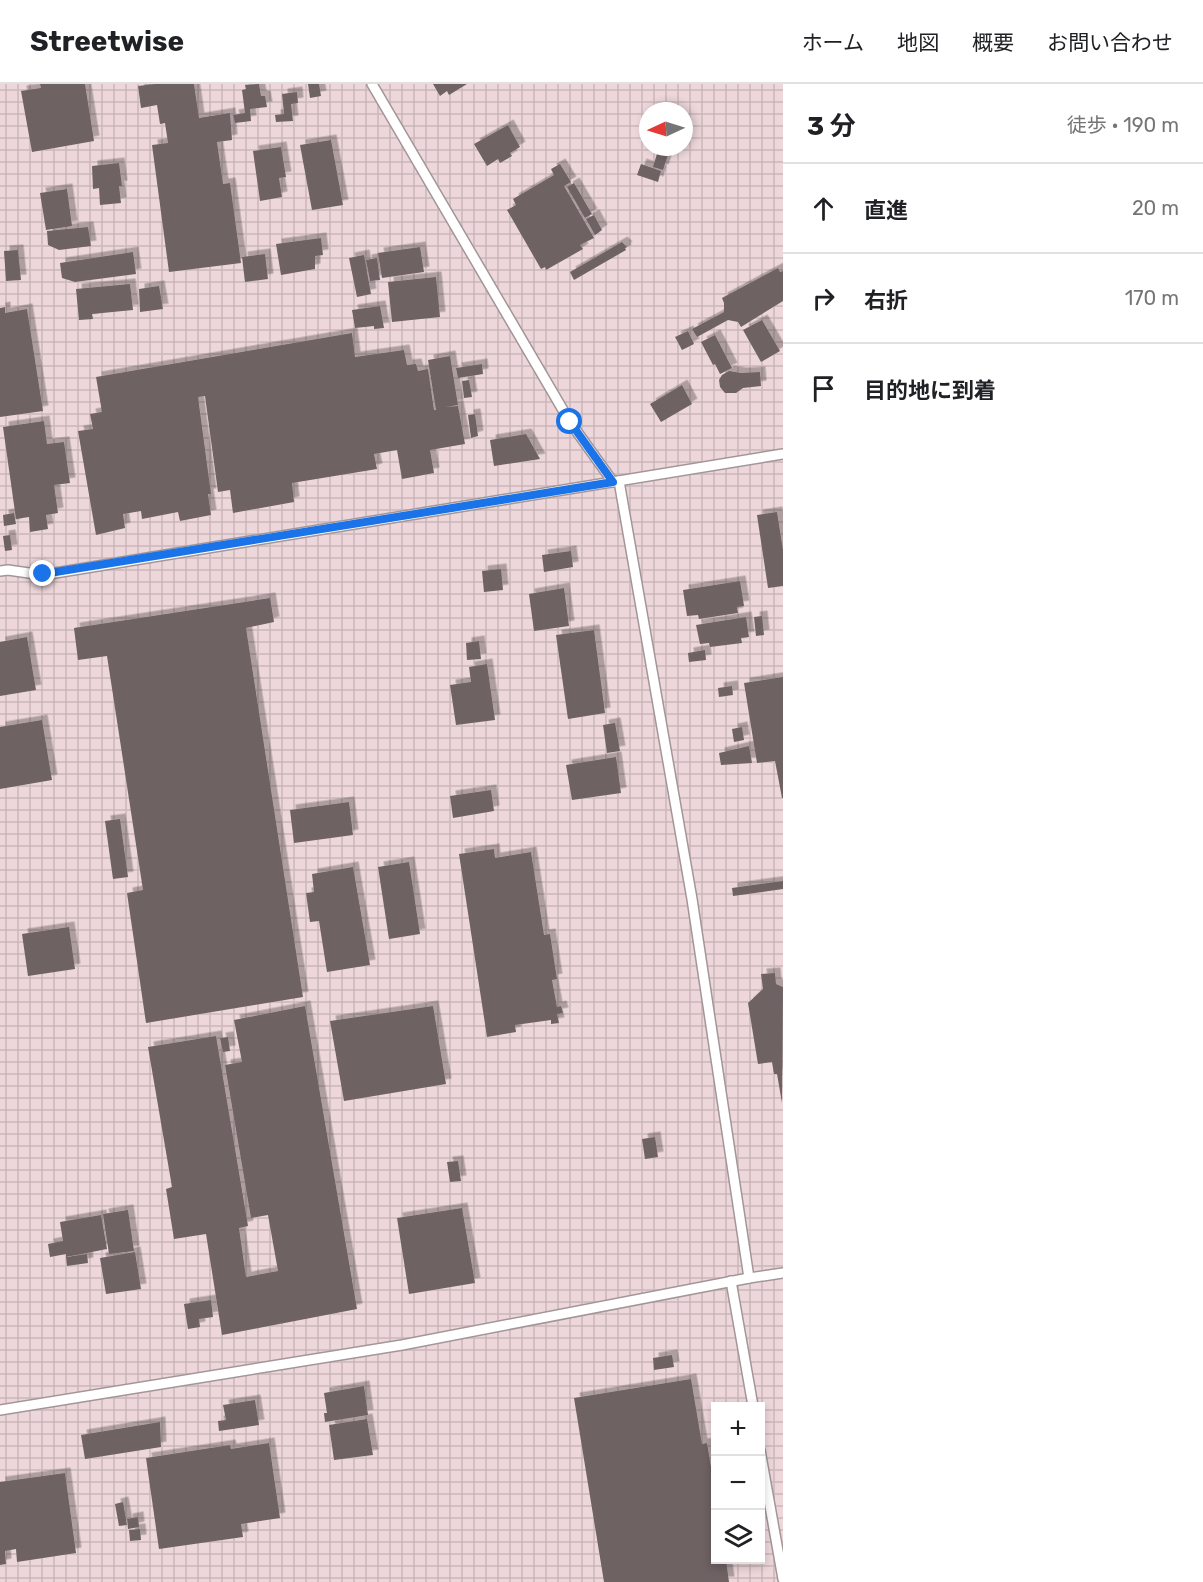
<!DOCTYPE html>
<html lang="ja">
<meta charset="utf-8">
<style>
body{margin:0;font-family:Rubik,"Noto Sans JP",sans-serif;background:#f6f6f6;color:#202124}
.controls{position:absolute;right:18px;bottom:18px;display:grid;overflow:hidden;border-radius:0px;box-shadow:0 3px 9px #0003}
.controls button{width:54px;height:54px;display:grid;place-items:center;padding:0;border:0;border-bottom:2px solid #e0e0e0;background:#fff;color:#202124;font:30px sans-serif}
.compass{position:absolute;left:639px;top:18px;width:54px;height:54px;border-radius:50%;background:#fff;box-shadow:0 3px 9px #0003;rotate:266deg}
.stop{position:absolute;width:18px;height:18px;margin:-14px;border:4px solid #1a73e8;border-radius:50%;background:#fff}
.stop.end{background:#1a73e8;border-color:#fff;box-shadow:0 2px 6px #0008}
.list{margin:0;padding:0;list-style:none}
h2{display:flex;justify-content:space-between;align-items:center;height:78px;margin:0;padding:0 24px;font-size:26px}
h2 small{font-size:20px;font-weight:400;color:#757577}
.list li{display:grid;grid-template-columns:39px 1fr auto;gap:18px;align-items:center;box-sizing:border-box;height:90px;padding:0 24px;border-top:2px solid #e0e0e0}
.list b{display:block;font-size:22px;white-space:nowrap}
.list em{font-size:20px;font-style:normal;color:#757577}
.icon{flex:none;width:33px;height:33px;fill:none;stroke:currentColor;stroke-width:2;stroke-linecap:round;stroke-linejoin:round}
.map{position:relative;flex:none;width:783px;height:1498px;overflow:hidden}
header{display:flex;align-items:center;gap:36px;box-sizing:border-box;height:84px;padding:0 30px;background:#fff;border-bottom:2px solid #e0e0e0}
header strong{font-size:28px}
nav{display:flex;gap:33px;margin-inline-start:auto;font-size:21px}
main{display:flex}
aside{flex:1;background:#fff}
.map>svg:first-child{display:block}
.industrial{fill:url(#industrial-grid);fill-rule:evenodd}
.building{fill:#6e6264;filter:url(#shadow)}
.lines{fill:none;stroke-linecap:round;stroke-linejoin:round}
.service-casing{stroke:#a39698;stroke-width:12}
.service{stroke:#fff;stroke-width:9}
.route{stroke:#1a73e8;stroke-width:8}
</style>
<header>
<strong>Streetwise</strong>
<nav><a>ホーム</a><a>地図</a><a>概要</a><a>お問い合わせ</a></nav>
</header>
<main>
<div class="map">
<svg width="783" height="1498" viewBox="0 0 783 1498">
<defs>
<pattern id="industrial-grid" width="8" height="8" patternUnits="userSpaceOnUse" patternTransform="scale(1.5)"><rect width="8" height="8" fill="#edd7da"/><path d="M0 4h8M4 0v8" fill="none" stroke="#cbb8bb"/></pattern>
<filter id="shadow"><feDropShadow dx="5.5" dy="-5.5" stdDeviation="0" flood-color="#0004"/></filter>
</defs>
<rect width="100%" height="100%" fill="#f2e5e6"/>
<!-- industrial -->
<path class="industrial" d="M 0,0 L 783,0 L 783,1498 L 0,1498 ZM 648,27 L 684,27 L 684,63 L 648,63 ZM 716,1322 L 760,1322 L 760,1476 L 716,1476 Z"/>
<!-- building -->
<g class="building">
<polygon points="40,0 85,0 94,57 32,68 21,7 41,4"/>
<polygon points="155,0 194,0 199,34 230,29 232,56 217,58 223,100 230,99 241,179 169,188 152,61 168,59 165,39 160,40 157,21 141,24 138,2"/>
<polygon points="259,0 261,12 265,12 267,23 250,25 251,37 235,39 233,31 245,29 242,6 246,5 245,1"/>
<polygon points="308,0 319,0 321,12 310,14"/>
<polygon points="433,0 467,0 449,11 447,7 440,12"/>
<polygon points="297,8 298,19 291,20 293,37 276,38 275,31 284,30 282,10"/>
<polygon points="508,41 520,63 510,69 512,72 500,79 498,75 487,82 474,60"/>
<polygon points="331,56 343,121 312,126 300,61"/>
<polygon points="281,63 286,93 279,94 282,113 260,117 253,67"/>
<polygon points="659,63 670,65 663,86 653,83"/>
<polygon points="119,79 122,102 119,102 121,119 100,121 99,104 93,105 92,82"/>
<polygon points="560,80 571,98 564,102 594,154 580,161 583,165 546,186 545,183 541,185 507,126 516,121 513,115 554,91 551,85"/>
<polygon points="641,80 661,87 658,98 637,91"/>
<polygon points="574,99 592,130 585,134 567,103"/>
<polygon points="67,105 72,142 46,146 40,109"/>
<polygon points="594,131 602,146 595,151 586,135"/>
<polygon points="88,143 91,162 59,166 48,161 47,147"/>
<polygon points="321,154 323,171 315,172 315,185 281,191 276,160"/>
<polygon points="622,158 627,163 625,164 626,166 574,196 570,188"/>
<polygon points="420,163 424,188 382,194 378,169"/>
<polygon points="18,166 21,196 6,197 4,167"/>
<polygon points="133,168 136,190 75,198 62,194 60,179"/>
<polygon points="265,170 268,195 245,198 242,173"/>
<polygon points="364,171 371,210 357,213 349,174"/>
<polygon points="377,174 380,196 370,197 366,176"/>
<polygon points="778,184 780,188 783,187 783,217 741,243 738,238 728,236 697,253 692,245 724,228 724,219 722,214"/>
<polygon points="436,193 440,233 392,238 388,198"/>
<polygon points="130,200 133,226 92,230 93,235 79,236 76,205"/>
<polygon points="159,202 163,225 140,228 139,205"/>
<polygon points="380,222 384,244 374,245 374,242 355,244 352,226"/>
<polygon points="5,223 5,229 27,225 43,327 0,333 0,224"/>
<polygon points="762,236 780,267 761,278 743,246"/>
<polygon points="688,247 694,260 682,266 675,253"/>
<polygon points="352,249 355,273 404,266 407,281 416,280 418,287 428,285 434,326 436,326 428,276 450,272 458,321 445,323 458,322 465,360 430,366 434,389 402,395 397,366 374,370 377,385 292,399 294,418 233,429 230,406 218,408 205,312 198,313 211,410 208,410 211,431 180,437 178,428 142,435 141,427 123,430 125,444 96,451 78,347 93,345 90,330 102,328 96,293"/>
<polygon points="715,251 732,284 720,290 715,280 713,281 701,258"/>
<polygon points="482,280 483,290 458,294 456,284"/>
<polygon points="729,287 741,289 760,288 761,302 743,304 736,309 725,309 720,303 719,296 722,291"/>
<polygon points="469,296 472,313 464,314 462,297"/>
<polygon points="682,301 692,320 661,338 650,320"/>
<polygon points="475,330 478,352 471,354 468,331"/>
<polygon points="44,337 47,360 64,358 70,399 54,401 58,429 46,431 48,445 30,448 29,433 16,435 3,343"/>
<polygon points="526,350 540,375 494,382 490,356"/>
<polygon points="777,428 783,466 783,502 768,504 757,431"/>
<polygon points="14,429 16,440 4,442 3,431"/>
<polygon points="10,451 12,466 5,467 3,452"/>
<polygon points="571,467 573,483 544,488 542,471"/>
<polygon points="501,485 503,506 484,508 482,487"/>
<polygon points="740,497 744,522 737,523 738,529 699,535 698,531 687,532 683,506"/>
<polygon points="564,504 569,542 534,547 529,510"/>
<polygon points="270,514 274,538 246,544 303,913 146,939 127,809 143,806 107,572 78,576 74,544"/>
<polygon points="762,532 764,551 756,552 754,533"/>
<polygon points="746,533 749,553 741,554 742,559 710,563 709,559 700,560 696,541"/>
<polygon points="594,546 605,629 568,635 556,551"/>
<polygon points="27,553 36,606 0,612 0,558"/>
<polygon points="479,557 481,575 467,576 466,559"/>
<polygon points="705,566 706,576 689,578 688,569"/>
<polygon points="487,580 495,636 456,641 450,601 471,598 469,583"/>
<polygon points="783,593 783,714 782,714 775,677 757,679 744,599"/>
<polygon points="732,602 733,611 719,613 718,604"/>
<polygon points="42,636 52,696 0,705 0,643"/>
<polygon points="615,639 620,667 607,669 603,641"/>
<polygon points="742,643 744,656 734,658 732,645"/>
<polygon points="749,662 752,679 721,681 719,669"/>
<polygon points="616,673 621,709 572,716 566,681"/>
<polygon points="491,706 494,727 453,734 450,712"/>
<polygon points="349,718 353,751 294,759 290,726"/>
<polygon points="120,735 128,793 113,795 105,737"/>
<polygon points="494,765 495,774 531,768 544,851 550,850 557,895 552,896 557,923 561,922 563,929 557,930 559,939 551,940 551,936 515,941 516,948 487,953 459,770"/>
<polygon points="409,778 420,850 389,855 378,783"/>
<polygon points="353,783 370,881 327,888 319,837 310,838 306,809 314,808 312,790"/>
<polygon points="783,797 783,805 733,812 732,804"/>
<polygon points="69,843 75,885 28,892 22,850"/>
<polygon points="775,889 776,900 783,903 782,1019 777,990 774,990 772,978 758,980 748,919 763,905 761,890"/>
<polygon points="305,922 357,1225 222,1251 206,1150 174,1155 166,1105 172,1103 148,963 216,952 248,1142 239,1144 246,1193 278,1187 268,1131 251,1134 225,981 242,978 234,936"/>
<polygon points="433,922 446,1000 344,1017 330,937"/>
<polygon points="228,953 230,967 223,968 220,954"/>
<polygon points="655,1053 658,1073 645,1075 642,1055"/>
<polygon points="458,1077 461,1097 450,1098 447,1078"/>
<polygon points="462,1124 475,1199 409,1210 397,1134"/>
<polygon points="128,1126 134,1167 109,1170 103,1130"/>
<polygon points="101,1131 107,1165 66,1173 66,1170 50,1173 48,1160 63,1157 60,1138"/>
<polygon points="135,1168 141,1205 106,1210 100,1174"/>
<polygon points="87,1170 88,1179 67,1182 66,1173"/>
<polygon points="211,1216 213,1233 199,1235 200,1243 188,1245 184,1220"/>
<polygon points="672,1271 674,1283 654,1286 653,1274"/>
<polygon points="691,1295 702,1360 707,1359 716,1413 716,1476 726,1476 729,1498 604,1498 574,1314"/>
<polygon points="364,1302 368,1331 325,1338 324,1329 327,1329 324,1309"/>
<polygon points="255,1316 259,1341 219,1347 218,1337 226,1336 223,1321"/>
<polygon points="367,1335 373,1371 334,1376 329,1341"/>
<polygon points="160,1338 161,1363 85,1375 81,1351"/>
<polygon points="269,1359 280,1434 241,1440 243,1453 159,1465 146,1374 230,1361 231,1365"/>
<polygon points="65,1389 76,1469 17,1478 16,1465 5,1467 6,1480 0,1481 0,1398"/>
<polygon points="123,1418 127,1441 119,1442 115,1420"/>
<polygon points="138,1433 139,1443 128,1445 127,1435"/>
<polygon points="140,1445 141,1456 130,1457 129,1446"/>
</g>
<g class="lines">
<defs>
<g id="service">
<polyline points="372,0 570,338 613,398"/>
<polyline points="619,397 692,815 749,1194"/>
<polyline points="0,487 8,486 43,491 783,370"/>
<polyline points="731,1197 753,1322"/>
<polyline points="0,1326 402,1261 749,1194 783,1189"/>
<polyline points="760,1366 783,1495"/>
</g>
</defs>
<!-- service casing -->
<use href="#service" class="service-casing"/>
<!-- service -->
<use href="#service" class="service"/>
</g>
<g class="lines">
<!-- route -->
<polyline class="route" points="43,490 613,398 570,338"/>
</g>
</svg>
<div class="controls">
<button>+</button>
<button>−</button>
<button><svg class="icon" aria-label="layers" viewBox="0 0 24 24"><path d="M12 4l9 5-9 5-9-5zM3 14l9 5 9-5"/></svg></button>
</div>
<svg class="compass" viewBox="-18 -18 36 36"><path d="M0-13l5 13h-10z" fill="#e53935"/><path d="M0 13l5-13h-10z" fill="#757577"/></svg>
<div class="stop" style="left:570px;top:338px"></div>
<div class="stop end" style="left:43px;top:490px"></div>
</div>
<aside>
<h2>3 分<small>徒歩 · 190 m</small></h2>
<ul class="list">
<li><svg class="icon" aria-label="ahead" viewBox="0 0 24 24"><path d="M12 20V5M6 11l6-6 6 6"/></svg><div><b>直進</b></div><em>20 m</em></li>
<li><svg class="icon" aria-label="right" viewBox="0 0 24 24"><path d="M7 20v-9h11M14 6l5 5-5 5"/></svg><div><b>右折</b></div><em>170 m</em></li>
<li><svg class="icon" aria-label="arrive" viewBox="0 0 24 24"><path d="M6 21V4h12l-3 4 3 4H6"/></svg><div><b>目的地に到着</b></div></li>
</ul>
</aside>
</main>
